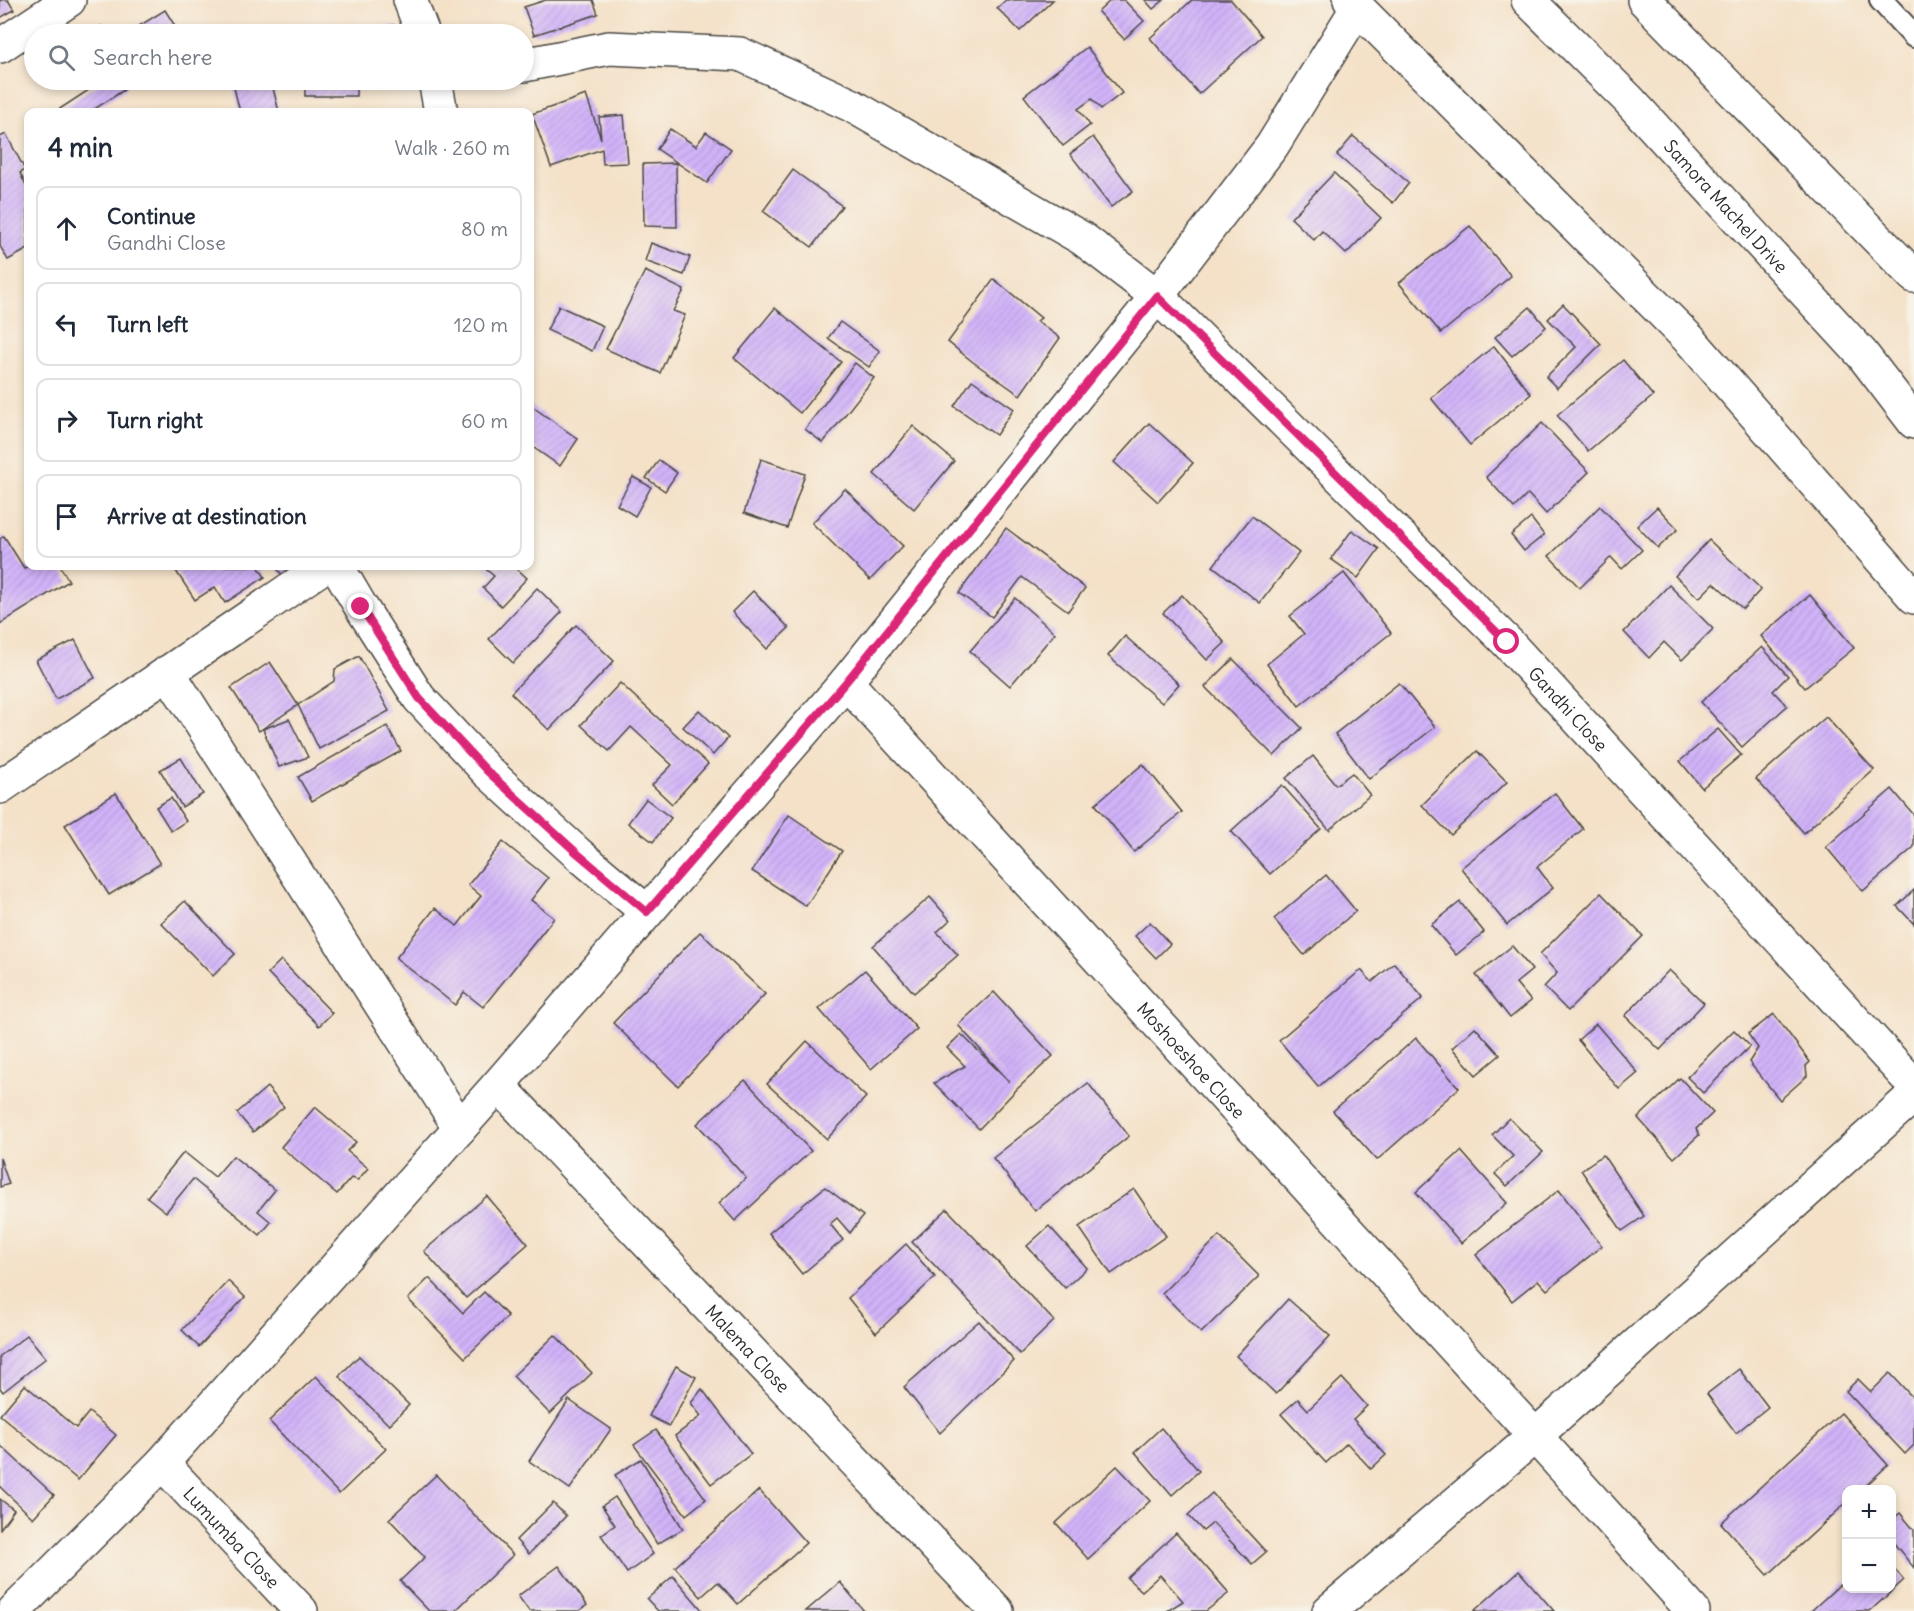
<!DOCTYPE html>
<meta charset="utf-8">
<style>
body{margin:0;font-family:Delius,sans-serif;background:#f2f2f3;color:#1f2937}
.controls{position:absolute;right:18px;bottom:18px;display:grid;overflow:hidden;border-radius:12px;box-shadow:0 3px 9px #0003}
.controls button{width:54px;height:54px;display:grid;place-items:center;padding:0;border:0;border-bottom:2px solid #e0e1e3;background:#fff;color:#1f2937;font:30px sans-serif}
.stop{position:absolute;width:18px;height:18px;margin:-14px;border:4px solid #db2777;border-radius:50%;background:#fff}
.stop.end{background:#db2777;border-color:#fff;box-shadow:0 2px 6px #0008}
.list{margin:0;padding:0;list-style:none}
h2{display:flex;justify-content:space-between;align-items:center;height:78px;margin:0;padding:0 24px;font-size:26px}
h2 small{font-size:20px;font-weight:400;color:#747a83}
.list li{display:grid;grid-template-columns:39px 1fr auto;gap:18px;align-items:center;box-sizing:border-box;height:84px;margin:0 12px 12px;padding:0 12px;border:2px solid #e0e1e3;border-radius:12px}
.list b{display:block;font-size:22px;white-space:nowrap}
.list p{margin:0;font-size:20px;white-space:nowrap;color:#747a83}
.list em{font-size:20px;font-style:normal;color:#747a83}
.icon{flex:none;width:33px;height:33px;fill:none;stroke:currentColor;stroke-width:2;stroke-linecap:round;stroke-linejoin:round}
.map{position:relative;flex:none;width:1914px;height:1611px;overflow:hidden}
.search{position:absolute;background:#fff;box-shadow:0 3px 9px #0003;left:24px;top:24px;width:510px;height:66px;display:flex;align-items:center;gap:15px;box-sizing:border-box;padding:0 21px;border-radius:33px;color:#747a83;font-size:22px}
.panel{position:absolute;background:#fff;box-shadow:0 3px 9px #0003;left:24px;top:108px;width:510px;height:462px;border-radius:12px}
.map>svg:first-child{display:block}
.building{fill:url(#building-hatch)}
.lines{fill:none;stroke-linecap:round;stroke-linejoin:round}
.service-casing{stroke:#494643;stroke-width:26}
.minor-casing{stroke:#494643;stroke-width:36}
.secondary-casing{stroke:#494643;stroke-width:36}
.service{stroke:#fff;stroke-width:22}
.minor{stroke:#fff;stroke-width:33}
.secondary{stroke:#fff;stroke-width:33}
.route{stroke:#db2777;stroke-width:8}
.labels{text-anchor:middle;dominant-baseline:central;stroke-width:4.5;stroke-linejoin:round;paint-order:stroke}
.street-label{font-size:18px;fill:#2b2b2b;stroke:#f7f3e8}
</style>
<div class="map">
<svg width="1914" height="1611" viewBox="0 0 1914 1611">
<defs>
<pattern id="building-hatch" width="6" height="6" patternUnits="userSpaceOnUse" patternTransform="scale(1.5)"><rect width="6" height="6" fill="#d1b3f9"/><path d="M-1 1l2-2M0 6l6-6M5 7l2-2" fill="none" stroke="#b49ad6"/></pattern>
</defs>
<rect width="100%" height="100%" fill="#f7f3e8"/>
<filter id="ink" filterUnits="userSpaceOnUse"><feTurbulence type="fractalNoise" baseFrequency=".0167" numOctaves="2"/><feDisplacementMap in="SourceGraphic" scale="12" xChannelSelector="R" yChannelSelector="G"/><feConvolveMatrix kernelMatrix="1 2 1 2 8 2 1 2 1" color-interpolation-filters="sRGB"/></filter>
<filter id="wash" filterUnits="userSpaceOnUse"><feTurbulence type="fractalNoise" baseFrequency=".008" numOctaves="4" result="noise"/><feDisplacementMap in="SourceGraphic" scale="24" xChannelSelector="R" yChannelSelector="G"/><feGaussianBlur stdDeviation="1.35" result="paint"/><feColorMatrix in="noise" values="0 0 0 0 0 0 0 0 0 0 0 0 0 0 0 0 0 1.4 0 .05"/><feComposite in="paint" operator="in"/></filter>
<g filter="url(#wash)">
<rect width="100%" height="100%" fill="#f4e1c8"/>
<g id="blocks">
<!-- building -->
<g class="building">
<polygon points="0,0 8,0 14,10 0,18"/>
<polygon points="546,0 593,0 598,14 534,35 524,7"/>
<polygon points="1006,0 1053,0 1020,31 997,8"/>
<polygon points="1111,0 1124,0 1144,21 1124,39 1098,12"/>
<polygon points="1145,0 1164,0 1153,9"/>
<polygon points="1192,0 1231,0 1262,36 1199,94 1150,38"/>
<polygon points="165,10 180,34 126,34"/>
<polygon points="394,25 396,34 361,34 360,32"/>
<polygon points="101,26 105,34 86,34"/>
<polygon points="1087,47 1122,93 1101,109 1092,99 1078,109 1090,125 1063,146 1024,96"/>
<polygon points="104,80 121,80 127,88 90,112 55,112"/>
<polygon points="232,80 271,80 279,112 240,112"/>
<rect x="305" y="80" width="51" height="16"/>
<polygon points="586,95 601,139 599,117 624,115 628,163 603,164 602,149 551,167 532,114"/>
<polygon points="670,129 696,146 706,132 731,149 707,183 657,149"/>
<polygon points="6,134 25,170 20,173 28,190 28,249 8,260 0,246 0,137"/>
<polygon points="1353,136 1409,183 1393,203 1337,155"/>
<polygon points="1093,137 1133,191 1111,207 1070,154"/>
<polygon points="676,163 677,227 644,226 643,164"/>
<polygon points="793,170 842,206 812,247 763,211"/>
<polygon points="1334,173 1381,218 1346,254 1322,231 1314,240 1291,218"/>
<polygon points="1470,226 1511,276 1441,333 1399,283"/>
<polygon points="651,243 690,257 684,275 645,261"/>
<polygon points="645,271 684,290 673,311 685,315 660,373 606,349"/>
<polygon points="994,279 1041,318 1037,321 1060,338 1020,395 973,362 948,342"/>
<polygon points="1563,304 1601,344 1557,388 1546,377 1576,347 1548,319"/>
<polygon points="559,306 603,326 592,351 547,330"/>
<polygon points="1530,307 1546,327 1512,356 1495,337"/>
<polygon points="775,308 841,362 800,413 734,358"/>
<polygon points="840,322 880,351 869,367 828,338"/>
<polygon points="1494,346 1531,394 1470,445 1431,398"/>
<polygon points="1623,360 1653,396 1588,451 1557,415"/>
<polygon points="855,363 874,378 823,443 805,429"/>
<polygon points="972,380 1014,409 996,435 954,406"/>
<polygon points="530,405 578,439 560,466 530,445"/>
<polygon points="1149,423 1193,463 1158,502 1114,462"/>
<polygon points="1542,423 1589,472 1546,514 1528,494 1514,508 1486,477"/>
<polygon points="913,426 954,461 914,509 874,474"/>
<polygon points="761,459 805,474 787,528 744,513"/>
<polygon points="659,460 677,473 665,491 646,478"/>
<polygon points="633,477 651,487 635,516 617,505"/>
<polygon points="845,489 903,546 870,580 812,523"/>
<polygon points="1600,506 1642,550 1622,569 1611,557 1580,588 1549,556"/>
<polygon points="1657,507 1678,529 1658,548 1637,526"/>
<polygon points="1252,516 1299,553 1260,603 1213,566"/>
<polygon points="1531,518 1544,535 1524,551 1511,535"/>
<polygon points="1006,528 1085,588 1068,611 1022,577 992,617 959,593"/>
<polygon points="1352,530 1379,549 1358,578 1331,559"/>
<polygon points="4,536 24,568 29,566 60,566 69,581 0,624 0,539"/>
<polygon points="1709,540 1761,589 1743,609 1714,583 1699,598 1675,576"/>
<polygon points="178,566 258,566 265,577 225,603 215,587 195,600 174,568"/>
<polygon points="275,566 296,566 283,576"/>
<polygon points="482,566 514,566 527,578 501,606 483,588 494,576"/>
<polygon points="1344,573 1391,633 1299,706 1267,664 1304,634 1290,616"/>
<polygon points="1669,585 1713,629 1682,660 1664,642 1649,658 1624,632"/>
<polygon points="537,588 562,612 513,663 489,639"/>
<polygon points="753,591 789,628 767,649 732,612"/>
<polygon points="1182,595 1225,643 1207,660 1163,613"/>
<polygon points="1810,595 1854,648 1805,688 1761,636"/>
<polygon points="1015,598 1055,633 1010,686 970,651"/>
<polygon points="576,625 614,661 549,730 511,693"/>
<polygon points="1125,636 1179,684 1162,703 1108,656"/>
<polygon points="75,640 95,678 56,699 36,660"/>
<polygon points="1762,647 1788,676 1773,691 1787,706 1742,747 1701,702"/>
<polygon points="359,656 389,711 319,749 298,705 334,681 335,669"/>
<polygon points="1233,659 1302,728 1274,756 1205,687"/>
<polygon points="270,662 298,705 259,731 231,688"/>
<polygon points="620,683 708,764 672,804 652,785 672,765 631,727 609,751 581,725"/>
<polygon points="1399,683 1435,727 1369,779 1335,734"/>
<polygon points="699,710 728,738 713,755 683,727"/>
<polygon points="1826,717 1874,770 1804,833 1756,779"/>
<polygon points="289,719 308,757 279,767 263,729"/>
<polygon points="387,726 401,751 312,801 298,777"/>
<polygon points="1718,729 1741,755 1702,788 1680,761"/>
<polygon points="1477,751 1507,782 1451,835 1422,805"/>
<polygon points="1313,756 1336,785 1352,773 1370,795 1329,830 1286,778"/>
<polygon points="181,758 203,794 182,807 160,770"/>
<polygon points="1143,764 1182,812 1134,852 1095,804"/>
<polygon points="1282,785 1321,829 1270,874 1231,831"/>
<polygon points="1892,789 1914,815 1914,847 1863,891 1826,847"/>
<polygon points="116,793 160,864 109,895 65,825"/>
<polygon points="1555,793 1583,829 1537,867 1553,888 1507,925 1461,868"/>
<polygon points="171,798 186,821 171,831 156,807"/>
<polygon points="646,799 671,818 653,842 628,823"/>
<polygon points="789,815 842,851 806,906 752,871"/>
<polygon points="503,842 548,878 531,900 554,918 483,1007 464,992 455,1005 396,958 435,908 457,926 481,896 468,885"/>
<polygon points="1326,875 1356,911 1304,955 1274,919"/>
<polygon points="1914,890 1914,924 1897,906"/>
<polygon points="1601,893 1643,936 1568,1011 1544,987 1557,973 1540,954"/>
<polygon points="930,897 950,920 937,932 958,955 914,993 873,946"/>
<polygon points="185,901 235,954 213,976 161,923"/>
<polygon points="1460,902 1484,932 1456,955 1431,925"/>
<polygon points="1150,922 1170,944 1156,958 1135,936"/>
<polygon points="700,932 765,994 678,1086 613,1023"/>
<polygon points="1512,946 1532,970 1516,983 1531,1001 1510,1018 1476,975"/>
<polygon points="281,960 332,1013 319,1026 268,973"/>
<polygon points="1394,963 1423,998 1318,1087 1279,1040 1361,970 1372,982"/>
<polygon points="865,970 917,1029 871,1069 819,1009"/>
<polygon points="1669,970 1704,1003 1660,1050 1625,1016"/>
<polygon points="994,992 1053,1056 1017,1089 979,1129 934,1083 965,1066 947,1048 961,1034 1010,1082 958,1025"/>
<polygon points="1774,1014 1810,1062 1806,1066 1807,1076 1780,1100 1749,1062 1758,1048 1748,1034"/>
<polygon points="1596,1024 1638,1073 1619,1089 1578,1040"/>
<polygon points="1475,1027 1500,1055 1476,1075 1452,1048"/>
<polygon points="1734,1030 1750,1046 1703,1093 1687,1077"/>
<polygon points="1416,1038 1459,1088 1377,1160 1333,1111"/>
<polygon points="807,1041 866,1097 827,1139 767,1084"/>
<polygon points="1680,1078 1713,1113 1696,1129 1699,1135 1674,1158 1638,1118"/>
<polygon points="745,1080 811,1151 735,1221 719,1203 746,1178 697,1124"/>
<polygon points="1088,1083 1129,1136 1035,1211 993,1158"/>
<polygon points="267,1087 284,1107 253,1132 237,1113"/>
<polygon points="315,1107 356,1142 347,1151 368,1168 358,1180 351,1178 337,1194 281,1147"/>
<polygon points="1509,1118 1543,1152 1507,1186 1495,1174 1513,1156 1492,1135"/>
<polygon points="1461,1151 1507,1203 1461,1243 1416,1192"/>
<polygon points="184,1152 215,1177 233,1156 275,1190 258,1211 271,1222 260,1235 193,1179 166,1212 147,1197"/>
<polygon points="1603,1155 1644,1216 1622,1231 1581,1170"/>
<polygon points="0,1158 9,1184 0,1187"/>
<polygon points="825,1187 863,1216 850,1233 837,1218 830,1224 843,1240 802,1274 769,1233"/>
<polygon points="1134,1189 1166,1236 1111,1274 1079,1227"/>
<polygon points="1559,1190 1602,1246 1547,1290 1538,1280 1512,1301 1476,1255"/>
<polygon points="487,1196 528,1244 466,1298 424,1251"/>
<polygon points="947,1209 1054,1321 1020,1354 912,1242"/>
<polygon points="1049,1226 1087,1268 1065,1288 1027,1246"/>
<polygon points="1219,1236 1259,1276 1201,1333 1162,1293"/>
<polygon points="906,1244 935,1277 876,1333 848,1298"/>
<polygon points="429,1278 463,1313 484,1292 508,1316 465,1358 408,1299"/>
<polygon points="228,1281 245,1297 199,1347 182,1330"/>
<polygon points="1288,1299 1330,1336 1276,1394 1236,1356"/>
<polygon points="979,1321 1014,1361 940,1433 904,1387"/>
<polygon points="27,1335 46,1358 3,1392 0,1388 0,1356"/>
<polygon points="555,1335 592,1373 550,1414 513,1376"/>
<polygon points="359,1356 409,1405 389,1425 339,1376"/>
<polygon points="676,1366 696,1377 669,1426 649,1416"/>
<polygon points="1739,1369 1768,1407 1736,1433 1707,1394"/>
<polygon points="1890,1373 1914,1399 1914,1445 1905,1454 1846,1391 1858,1379 1871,1392"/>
<polygon points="316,1376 386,1449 339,1494 269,1421"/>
<polygon points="1342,1378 1367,1406 1353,1419 1386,1455 1371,1469 1347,1443 1326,1463 1281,1414 1298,1399 1308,1410"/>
<polygon points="25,1385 76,1428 89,1412 116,1435 78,1480 0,1415"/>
<polygon points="702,1389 751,1454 711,1484 675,1436 701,1416 691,1403"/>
<polygon points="569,1400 611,1429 570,1489 529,1461"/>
<polygon points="1841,1413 1888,1465 1861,1490 1846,1490 1846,1503 1768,1575 1721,1523"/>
<polygon points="1161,1428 1199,1471 1172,1495 1135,1452"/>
<polygon points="656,1430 706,1499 686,1515 634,1445"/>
<polygon points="0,1445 54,1495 33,1518 0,1487"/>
<polygon points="641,1459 683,1529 657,1544 615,1475"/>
<polygon points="1117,1466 1150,1501 1088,1559 1056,1523"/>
<polygon points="436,1475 513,1555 455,1611 429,1611 400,1581 425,1557 389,1519"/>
<polygon points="759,1490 806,1543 738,1604 718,1582 701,1597 675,1567"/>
<polygon points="1212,1493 1266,1552 1252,1564 1213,1523 1203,1531 1188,1515"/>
<polygon points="615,1497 653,1554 627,1573 601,1535 615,1525 602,1506"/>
<polygon points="0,1499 14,1510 0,1529"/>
<polygon points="553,1503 566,1516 529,1554 516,1540"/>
<polygon points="1900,1513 1914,1530 1914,1568 1892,1541 1892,1520"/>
<polygon points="1176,1533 1229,1593 1206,1611 1167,1611 1183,1601 1160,1575 1142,1591 1127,1578"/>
<polygon points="559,1566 587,1605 579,1611 529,1611 518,1596"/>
<polygon points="1892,1566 1904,1580 1870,1611 1811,1611 1846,1579 1846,1588 1892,1588"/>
<polygon points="1519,1571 1554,1611 1474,1611"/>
<polygon points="673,1576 703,1611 658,1611 647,1599"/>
<polygon points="840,1582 864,1611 806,1611"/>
</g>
</g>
</g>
<g filter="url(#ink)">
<use href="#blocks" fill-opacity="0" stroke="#494643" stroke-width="1.5"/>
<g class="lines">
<defs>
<polyline id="service" points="1881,0 1914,36"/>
<g id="minor">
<polyline points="410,0 423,34"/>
<polyline points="1350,0 1691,341 1914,597"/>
<polyline points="0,46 69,0"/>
<path id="s1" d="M 524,65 L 609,48 L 740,54 L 851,105 L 1083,239 L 1157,296 L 1507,642 L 1914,1085"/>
<polyline points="435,80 441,112"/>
<polyline points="337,566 361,607 419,698 487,771 577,853 647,912"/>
<polyline points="168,672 460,1128"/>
<path id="s2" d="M 846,682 L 1535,1436 L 1693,1611"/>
<polyline points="0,787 324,566"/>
<path id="s3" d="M 498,1085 L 997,1611"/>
<path id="s4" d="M 162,1463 L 301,1611"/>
<polyline points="14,1611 162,1463 498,1085 846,682 1157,296 1272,146 1358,7"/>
<polyline points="1329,1611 1535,1436 1914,1095"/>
</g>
<g id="secondary">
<path id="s5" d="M 1528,0 L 1628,99 L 1862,354 L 1914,422"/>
<polyline points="1644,0 1914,276"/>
</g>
</defs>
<!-- service casing -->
<use href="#service" class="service-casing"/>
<!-- minor casing -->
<use href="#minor" class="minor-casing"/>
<!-- secondary casing -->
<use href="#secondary" class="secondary-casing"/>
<!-- service -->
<use href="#service" class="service"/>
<!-- minor -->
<use href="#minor" class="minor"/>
<!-- secondary -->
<use href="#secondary" class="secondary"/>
</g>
</g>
<g class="lines" filter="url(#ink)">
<!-- route -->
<polyline class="route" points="361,607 419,698 487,771 577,853 647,912 846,682 1157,296 1507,642"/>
</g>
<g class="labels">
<!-- street labels -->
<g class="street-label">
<text stroke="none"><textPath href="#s5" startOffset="286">Samora Machel Drive</textPath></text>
<text stroke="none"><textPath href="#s1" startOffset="1284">Gandhi Close</textPath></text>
<text stroke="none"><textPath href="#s2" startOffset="512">Moshoeshoe Close</textPath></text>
<text stroke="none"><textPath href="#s3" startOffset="363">Malema Close</textPath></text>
<text stroke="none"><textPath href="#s4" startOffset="102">Lumumba Close</textPath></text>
</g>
</g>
</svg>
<div class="controls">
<button>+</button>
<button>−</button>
</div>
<div class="stop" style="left:1507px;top:642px"></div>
<div class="stop end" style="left:361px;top:607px"></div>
<div class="search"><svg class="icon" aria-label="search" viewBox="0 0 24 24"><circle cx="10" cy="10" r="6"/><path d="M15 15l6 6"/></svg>Search here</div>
<section class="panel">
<h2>4 min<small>Walk · 260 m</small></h2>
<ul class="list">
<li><svg class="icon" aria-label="ahead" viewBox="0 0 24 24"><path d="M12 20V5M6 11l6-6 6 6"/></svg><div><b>Continue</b><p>Gandhi Close</p></div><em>80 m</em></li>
<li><svg class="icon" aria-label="left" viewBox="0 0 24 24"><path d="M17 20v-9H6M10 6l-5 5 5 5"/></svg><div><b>Turn left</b></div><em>120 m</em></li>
<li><svg class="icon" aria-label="right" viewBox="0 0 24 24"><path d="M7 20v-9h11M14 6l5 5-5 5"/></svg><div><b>Turn right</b></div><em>60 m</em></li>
<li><svg class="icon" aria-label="arrive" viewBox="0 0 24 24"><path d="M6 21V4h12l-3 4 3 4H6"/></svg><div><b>Arrive at destination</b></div></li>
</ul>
</section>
</div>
